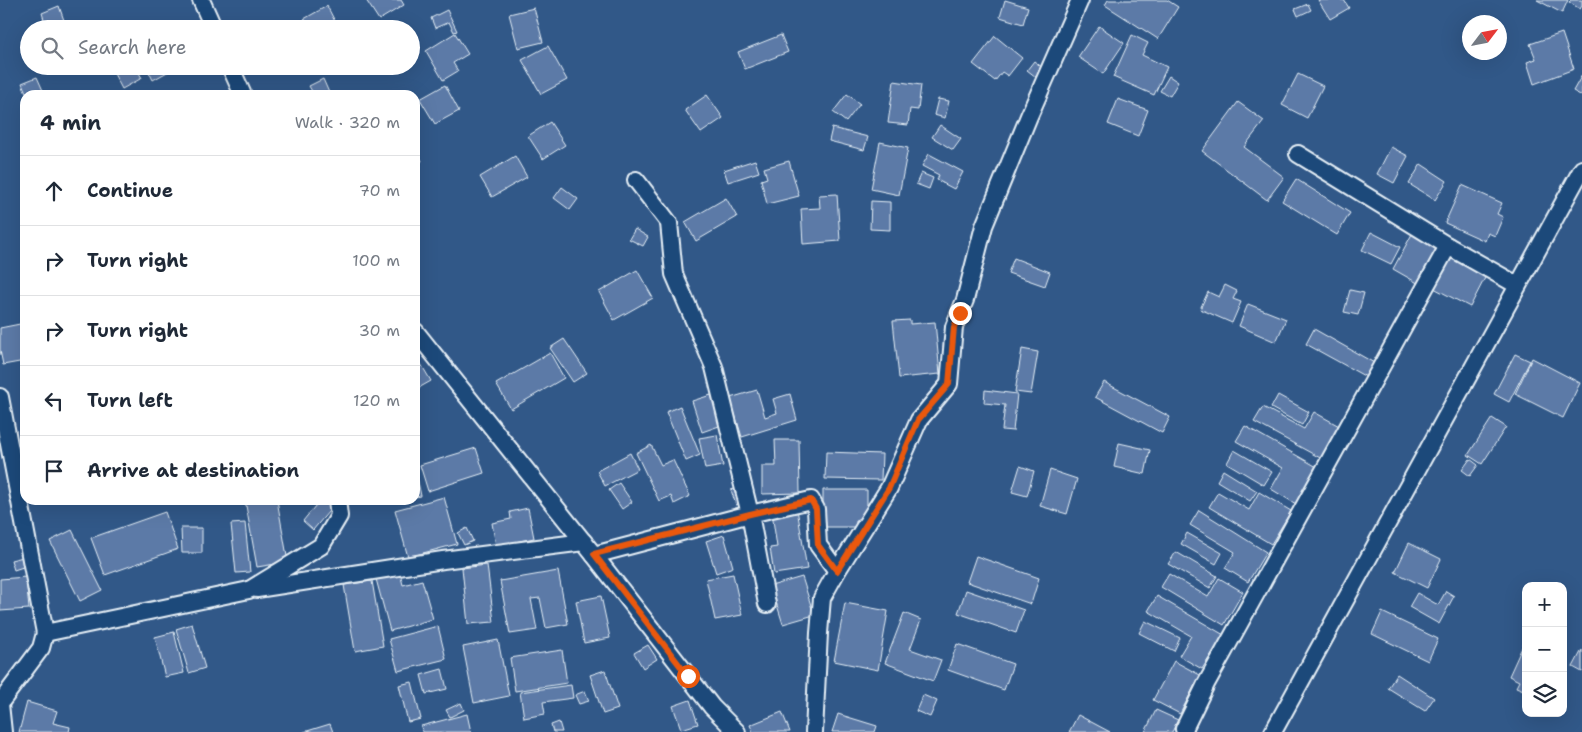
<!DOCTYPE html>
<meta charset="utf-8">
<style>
body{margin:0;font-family:"Shantell Sans",sans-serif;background:#f6f6f7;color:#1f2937}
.controls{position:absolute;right:15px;bottom:15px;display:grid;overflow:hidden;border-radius:10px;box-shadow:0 5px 20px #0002}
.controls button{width:45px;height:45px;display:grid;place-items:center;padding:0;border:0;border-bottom:1px solid #e0e1e3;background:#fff;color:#1f2937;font:25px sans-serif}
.compass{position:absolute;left:1462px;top:15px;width:45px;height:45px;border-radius:50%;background:#fff;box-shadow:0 5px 20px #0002;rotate:58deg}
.stop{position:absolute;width:15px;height:15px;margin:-11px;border:4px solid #ea580c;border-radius:50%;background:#fff}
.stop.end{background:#ea580c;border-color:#fff;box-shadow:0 1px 5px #0008}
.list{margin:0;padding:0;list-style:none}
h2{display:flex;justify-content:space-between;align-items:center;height:65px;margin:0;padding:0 20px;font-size:21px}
h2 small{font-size:16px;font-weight:400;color:#747a83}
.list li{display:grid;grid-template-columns:32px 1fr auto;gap:15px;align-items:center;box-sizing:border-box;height:70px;padding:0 20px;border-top:1px solid #e0e1e3}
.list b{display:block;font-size:19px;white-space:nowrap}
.list em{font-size:16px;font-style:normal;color:#747a83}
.icon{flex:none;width:28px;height:28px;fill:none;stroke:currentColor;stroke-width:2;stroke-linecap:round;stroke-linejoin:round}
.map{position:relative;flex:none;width:1582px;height:732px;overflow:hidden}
.search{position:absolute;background:#fff;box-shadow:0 5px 20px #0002;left:20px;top:20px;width:400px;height:55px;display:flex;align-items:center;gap:12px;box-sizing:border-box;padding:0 18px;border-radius:28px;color:#747a83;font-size:19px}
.panel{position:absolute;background:#fff;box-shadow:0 5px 20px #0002;left:20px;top:90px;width:400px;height:415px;border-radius:15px}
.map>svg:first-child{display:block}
.building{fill:#5c7aa7;stroke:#e8f1f8}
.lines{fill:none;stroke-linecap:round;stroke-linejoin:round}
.minor-casing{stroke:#e8f1f8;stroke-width:20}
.minor{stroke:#1f4a7a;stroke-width:16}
.route{stroke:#ea580c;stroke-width:6}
</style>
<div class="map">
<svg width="1582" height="732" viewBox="0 0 1582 732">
<rect width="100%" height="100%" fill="#315888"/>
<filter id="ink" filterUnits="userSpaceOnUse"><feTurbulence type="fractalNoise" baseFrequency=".02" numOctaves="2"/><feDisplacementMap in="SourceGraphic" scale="10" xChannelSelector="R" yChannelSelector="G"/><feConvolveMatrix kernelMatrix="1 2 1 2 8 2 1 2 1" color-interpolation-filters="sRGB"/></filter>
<g filter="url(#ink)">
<!-- building -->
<g class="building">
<polygon points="366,0 401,0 404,5 379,20"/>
<polygon points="1005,0 1028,7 1023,24 1000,17"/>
<polygon points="1108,0 1167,0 1178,7 1158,39 1105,5"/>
<polygon points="1318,0 1344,0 1349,8 1330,19"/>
<polygon points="1537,0 1568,0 1562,13"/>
<polygon points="1571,0 1582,0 1582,6 1580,9 1569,2"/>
<polygon points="1308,4 1311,10 1298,16 1295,9"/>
<polygon points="59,6 67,29 47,29 42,13"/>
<polygon points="327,6 339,29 309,29 304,19"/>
<polygon points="534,8 543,42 518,48 509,14"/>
<polygon points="447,10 457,31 454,32 449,22 435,28 431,18"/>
<polygon points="1099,26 1124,43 1103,74 1078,57"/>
<polygon points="455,33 468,54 453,63 458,71 443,80 426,51"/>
<polygon points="1562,33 1574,69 1534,84 1527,62 1536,59 1530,44"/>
<polygon points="781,35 788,52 745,69 738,52"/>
<polygon points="1132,35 1148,43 1142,55 1167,67 1154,95 1113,77"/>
<polygon points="995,36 1022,58 1008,76 1002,72 995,81 973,64"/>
<polygon points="548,46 567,80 541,94 522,60"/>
<polygon points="1034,61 1043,68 1036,77 1027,70"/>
<polygon points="110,66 135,66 142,78 122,89"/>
<polygon points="146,66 178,66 153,80"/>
<polygon points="1298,74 1323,86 1307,118 1282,105"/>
<polygon points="1582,75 1582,96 1573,91"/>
<polygon points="1169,76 1178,82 1170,96 1160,91"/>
<polygon points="37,77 45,95 27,95 22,83"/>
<polygon points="323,79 330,95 314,95 309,86"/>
<polygon points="894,81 921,85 918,110 910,109 908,125 888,123"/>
<polygon points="445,85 459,111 435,124 420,99"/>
<polygon points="847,94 860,104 846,122 833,112"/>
<polygon points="707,95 723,118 701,133 685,110"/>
<polygon points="938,99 949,101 945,118 934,115"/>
<polygon points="1118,99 1148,110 1138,136 1108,124"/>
<polygon points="1238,102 1264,121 1244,147 1284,177 1267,200 1202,151"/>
<polygon points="550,122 565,145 543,159 528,136"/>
<polygon points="940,125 961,139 953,150 932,137"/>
<polygon points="832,128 868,137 864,150 829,141"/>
<polygon points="880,142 908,148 899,195 871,189"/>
<polygon points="1391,147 1408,156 1394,183 1377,174"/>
<polygon points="415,149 422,161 415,165"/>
<polygon points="929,154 963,172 954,189 937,180 939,175 922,166"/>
<polygon points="515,156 527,177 492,197 480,177"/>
<polygon points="755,160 759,172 728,182 724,170"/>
<polygon points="789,161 799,196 767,204 761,180 767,178 764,168"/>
<polygon points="1421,164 1447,181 1435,200 1409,184"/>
<polygon points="921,173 933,178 929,189 916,184"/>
<polygon points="1296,179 1350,213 1337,235 1282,201"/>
<polygon points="1462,185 1502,203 1497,214 1503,217 1495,236 1488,233 1485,241 1445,223"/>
<polygon points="562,187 578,199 570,210 554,198"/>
<polygon points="837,194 840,241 803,244 801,209 820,208 819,195"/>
<polygon points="726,198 737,217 696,241 685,222"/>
<polygon points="871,201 890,202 890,230 870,229"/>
<polygon points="635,229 648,237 643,246 629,239"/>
<polygon points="1371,232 1400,247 1391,264 1362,250"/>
<polygon points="1412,234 1440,250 1421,285 1393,269"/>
<polygon points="1448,252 1488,272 1470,307 1430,286"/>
<polygon points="1014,258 1050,272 1045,286 1008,273"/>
<polygon points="637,270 653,298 614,320 599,292"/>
<polygon points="1225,285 1237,291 1233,299 1241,302 1232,323 1200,309 1208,292 1219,297"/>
<polygon points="1350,290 1364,293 1358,315 1344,312"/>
<polygon points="1248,304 1286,319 1276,342 1239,326"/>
<polygon points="910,320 910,324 935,322 940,374 899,378 893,321"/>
<polygon points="25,323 25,361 3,365 0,350 0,328"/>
<polygon points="1314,329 1376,364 1368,378 1306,344"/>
<polygon points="564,339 587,373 573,382 550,348"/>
<polygon points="1022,349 1038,352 1031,394 1015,392"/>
<polygon points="550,353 564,378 511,409 496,384"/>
<polygon points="415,354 431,381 415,390"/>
<polygon points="1515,354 1530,361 1509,402 1494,394"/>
<polygon points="1532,358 1580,383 1563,418 1515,394"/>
<polygon points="1104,382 1170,417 1162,433 1095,397"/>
<polygon points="757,390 765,417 777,413 773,399 790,394 797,420 742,437 730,398"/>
<polygon points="985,390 1017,394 1013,431 1002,430 1005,405 984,403"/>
<polygon points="711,395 722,425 702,432 692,401"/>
<polygon points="1278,395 1309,412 1302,425 1271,408"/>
<polygon points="680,406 700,455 686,461 666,412"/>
<polygon points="1263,407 1304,429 1314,412 1341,427 1324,460 1254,422"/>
<polygon points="1492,418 1506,427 1482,464 1468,455"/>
<polygon points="1245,426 1317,467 1296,504 1271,489 1283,468 1236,441"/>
<polygon points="717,435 723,466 705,469 699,438"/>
<polygon points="775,440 799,440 800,493 762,494 762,466 776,466"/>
<polygon points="1119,443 1150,450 1145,474 1114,467"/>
<polygon points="651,445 661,465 673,460 690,496 674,504 671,496 659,501 636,453"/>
<polygon points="476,448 484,473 428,491 420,465"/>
<polygon points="1234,450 1272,472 1264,485 1227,463"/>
<polygon points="826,452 882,454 881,480 825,479"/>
<polygon points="630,453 638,469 605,486 597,471"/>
<polygon points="1470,459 1478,465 1470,476 1462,470"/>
<polygon points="1020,466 1034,471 1027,496 1012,492"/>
<polygon points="1050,470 1077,479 1067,514 1040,506"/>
<polygon points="1223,470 1257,491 1250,501 1217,481"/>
<polygon points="415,477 417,477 421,496 415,497"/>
<polygon points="619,483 632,502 622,509 609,490"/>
<polygon points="741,487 746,502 736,505 731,490"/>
<polygon points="823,490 867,490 867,521 856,521 856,527 823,527"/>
<polygon points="1218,492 1249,510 1259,492 1291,511 1271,544 1209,507"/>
<polygon points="444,497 457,544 408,557 395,510"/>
<polygon points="245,500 277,500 288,562 257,567"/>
<polygon points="320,500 328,500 334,505 313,530 303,521"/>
<polygon points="528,508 534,538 496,546 492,523 511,519 510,512"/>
<polygon points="797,509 807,569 774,574 770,548 777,547 772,513"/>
<polygon points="1199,510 1266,552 1248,582 1225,568 1235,552 1190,525"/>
<polygon points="165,512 178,549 105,575 91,538"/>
<polygon points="245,523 250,572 236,573 231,524"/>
<polygon points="181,528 202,528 202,553 182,553"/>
<polygon points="467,528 473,541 464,545 458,533"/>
<polygon points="72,530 102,590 80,601 50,541"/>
<polygon points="1187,533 1222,553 1216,564 1181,544"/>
<polygon points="724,535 733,567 716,573 706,541"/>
<polygon points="1409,543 1441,559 1427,588 1395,572"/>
<polygon points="1176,552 1217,576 1210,588 1168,564"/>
<polygon points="976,556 1039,578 1031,604 967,582"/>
<polygon points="23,557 26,566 14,570 11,560"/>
<polygon points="487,565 494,622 468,624 462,568"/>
<polygon points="558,571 568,624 546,628 540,598 531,599 537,630 510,634 500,581"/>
<polygon points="400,573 403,585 422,580 433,619 390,631 376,579"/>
<polygon points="733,574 742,615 715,620 706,579"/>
<polygon points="1169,574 1208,597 1219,578 1243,592 1224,625 1161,587"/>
<polygon points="26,577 29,609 0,611 0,579"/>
<polygon points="802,577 814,615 783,624 771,586"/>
<polygon points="372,581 383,646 355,651 344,585"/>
<polygon points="966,590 1024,610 1016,633 958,613"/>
<polygon points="1446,591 1454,596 1439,624 1409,607 1417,593 1438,605"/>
<polygon points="601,596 610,638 584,643 576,601"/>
<polygon points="1157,596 1224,635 1202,669 1179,656 1191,636 1148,611"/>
<polygon points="845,603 888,611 878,670 834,661"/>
<polygon points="1382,612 1438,639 1428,661 1372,634"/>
<polygon points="904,613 921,620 910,649 941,660 933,681 885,663"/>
<polygon points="1145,621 1180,638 1174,651 1139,633"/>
<polygon points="192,624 205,668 189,673 176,629"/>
<polygon points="438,626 446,659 398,671 389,639"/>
<polygon points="174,632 184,673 165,677 155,637"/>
<polygon points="498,640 509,696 474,703 463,647"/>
<polygon points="1524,643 1526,644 1526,691 1516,687 1519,681 1509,676"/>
<polygon points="957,644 1013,664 1004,690 948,670"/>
<polygon points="648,645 657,659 643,668 634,653"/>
<polygon points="562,650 567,683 515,691 510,658"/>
<polygon points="1582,650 1582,672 1573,667"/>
<polygon points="1174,661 1200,675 1180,714 1153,700"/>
<polygon points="442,669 447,689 426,694 421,675"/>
<polygon points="605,670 618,709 603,714 590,675"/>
<polygon points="1397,674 1434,698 1425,711 1388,688"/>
<polygon points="412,682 421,719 408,722 399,685"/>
<polygon points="571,685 573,698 543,702 545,714 524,718 520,692"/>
<polygon points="585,691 589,701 579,704 575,695"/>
<polygon points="923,695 937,701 930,717 916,711"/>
<polygon points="690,700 698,724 681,729 673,706"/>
<polygon points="27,702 57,711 53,723 70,727 69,732 19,732"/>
<polygon points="461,703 464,710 450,717 446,710"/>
<polygon points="1156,710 1178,720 1172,732 1145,732"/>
<polygon points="782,712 790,732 753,732 750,725"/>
<polygon points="467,714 471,732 422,732 421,726"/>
<polygon points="838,714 877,726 875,732 832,732"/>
<polygon points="1078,715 1110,732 1069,732"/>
<polygon points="559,722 562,732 553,732 551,725"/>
<polygon points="330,724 333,732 304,732"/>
</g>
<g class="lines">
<defs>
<g id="minor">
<polyline points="201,0 214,29"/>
<polyline points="230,66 243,95"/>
<polyline points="1298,154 1448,246 1517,285"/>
<polyline points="415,331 594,555 712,707 737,732"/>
<polyline points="0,397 45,633 41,648 0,703"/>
<polyline points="594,555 750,514 714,367 674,274 669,223 636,180"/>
<polyline points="257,589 443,560 584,542"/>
<polyline points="767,604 750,514 811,500 816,509 818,545 837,571"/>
<polyline points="45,633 249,590 321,546 339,516 337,500"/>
<polyline points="0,704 3,732"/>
<polyline points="814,732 819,633 822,598 837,571 889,488 919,420 949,384 954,327 965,300 984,226 1029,116 1080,0"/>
<polyline points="1185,732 1184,729 1206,684 1448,246"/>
<polyline points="1273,732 1582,169"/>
</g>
</defs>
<!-- minor casing -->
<use href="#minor" class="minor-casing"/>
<!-- minor -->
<use href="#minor" class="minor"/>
</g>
</g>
<g class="lines" filter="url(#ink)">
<!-- route -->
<polyline class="route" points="688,676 594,554 750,514 811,500 816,509 818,545 837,571 889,488 918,420 949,384 954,327 960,313"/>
</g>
</svg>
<div class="controls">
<button>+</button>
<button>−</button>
<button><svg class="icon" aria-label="layers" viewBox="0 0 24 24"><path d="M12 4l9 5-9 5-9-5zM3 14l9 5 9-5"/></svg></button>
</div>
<svg class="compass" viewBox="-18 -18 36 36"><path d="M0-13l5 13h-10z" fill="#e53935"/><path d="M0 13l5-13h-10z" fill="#747a83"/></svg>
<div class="stop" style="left:688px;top:676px"></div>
<div class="stop end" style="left:960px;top:313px"></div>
<div class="search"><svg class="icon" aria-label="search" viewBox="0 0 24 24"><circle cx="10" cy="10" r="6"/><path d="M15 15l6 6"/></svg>Search here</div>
<section class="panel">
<h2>4 min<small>Walk · 320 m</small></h2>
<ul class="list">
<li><svg class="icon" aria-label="ahead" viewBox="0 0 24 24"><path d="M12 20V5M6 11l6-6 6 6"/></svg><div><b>Continue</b></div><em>70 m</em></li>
<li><svg class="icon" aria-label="right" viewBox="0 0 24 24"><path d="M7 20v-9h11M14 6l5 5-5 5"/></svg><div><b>Turn right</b></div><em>100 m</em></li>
<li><svg class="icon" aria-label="right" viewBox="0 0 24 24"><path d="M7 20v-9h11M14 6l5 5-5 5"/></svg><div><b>Turn right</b></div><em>30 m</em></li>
<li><svg class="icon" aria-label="left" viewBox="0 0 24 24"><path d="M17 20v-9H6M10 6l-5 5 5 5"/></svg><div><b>Turn left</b></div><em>120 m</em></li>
<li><svg class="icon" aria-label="arrive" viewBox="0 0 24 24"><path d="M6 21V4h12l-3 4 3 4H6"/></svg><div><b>Arrive at destination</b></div></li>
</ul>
</section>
</div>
